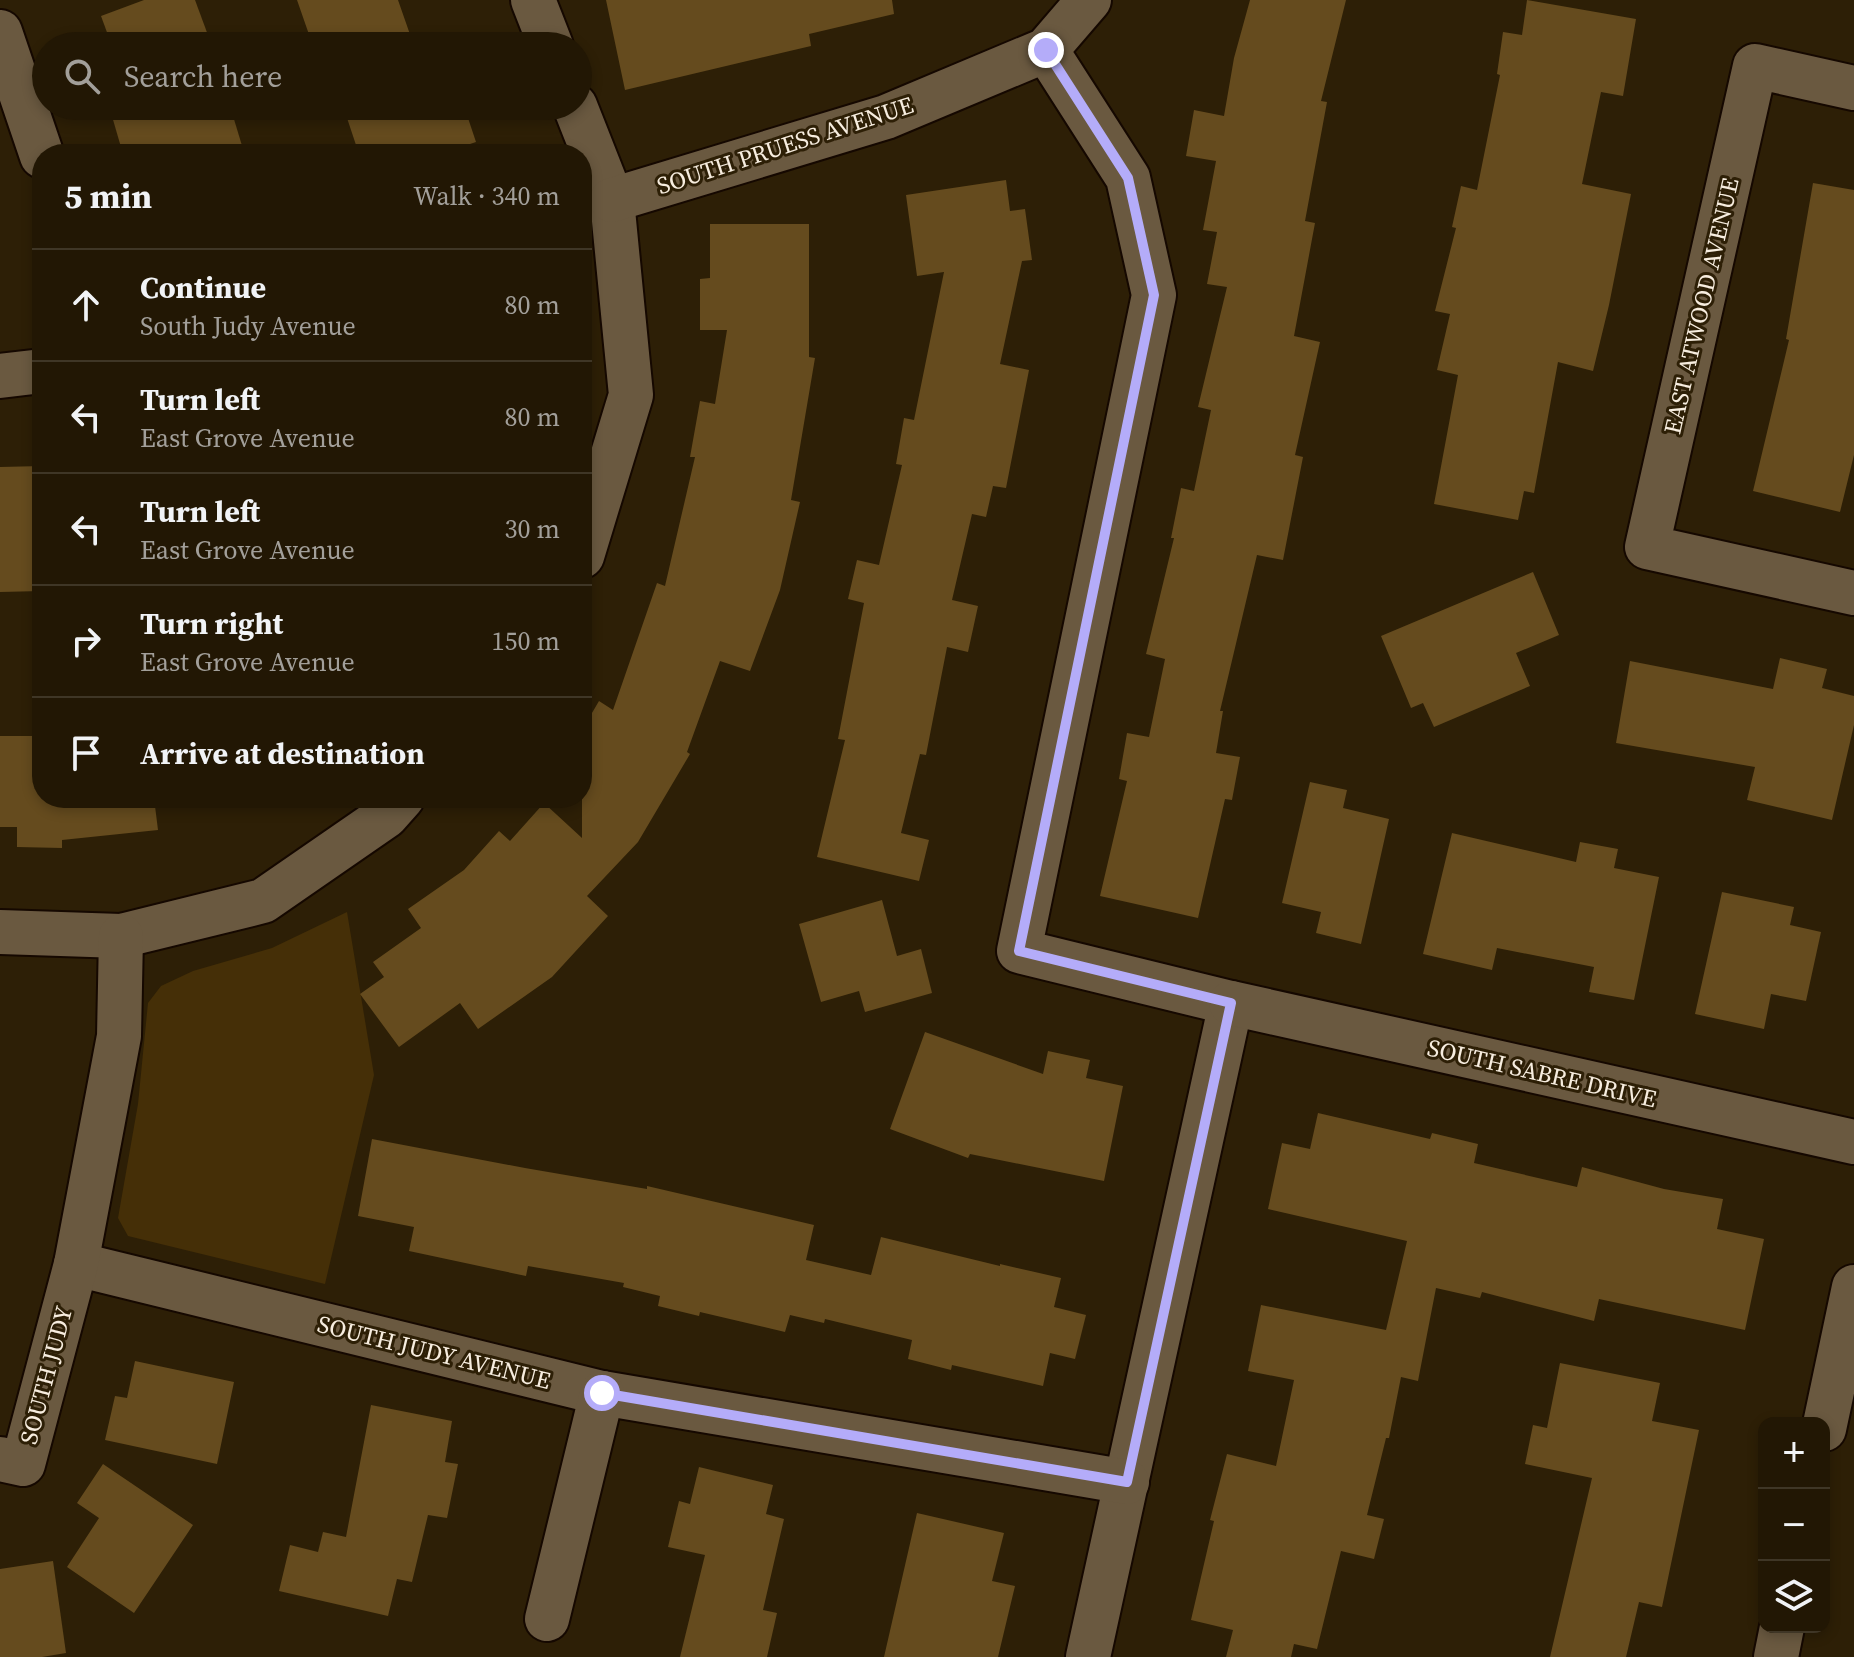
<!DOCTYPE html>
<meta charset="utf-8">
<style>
body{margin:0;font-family:"Source Serif 4",serif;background:#2e2413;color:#f1f3f6}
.controls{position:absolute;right:24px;bottom:24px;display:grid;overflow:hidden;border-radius:16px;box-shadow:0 4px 12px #0003}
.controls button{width:72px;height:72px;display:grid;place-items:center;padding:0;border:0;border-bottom:2px solid #3f3626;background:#221704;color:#f1f3f6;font:40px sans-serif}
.stop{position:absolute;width:24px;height:24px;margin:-18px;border:6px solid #b4acf9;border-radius:50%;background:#fff}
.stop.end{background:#b4acf9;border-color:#fff;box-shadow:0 2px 8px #0008}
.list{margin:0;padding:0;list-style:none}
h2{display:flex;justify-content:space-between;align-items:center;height:104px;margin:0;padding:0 32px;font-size:34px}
h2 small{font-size:26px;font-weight:400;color:#a29f9a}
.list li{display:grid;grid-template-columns:52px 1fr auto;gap:24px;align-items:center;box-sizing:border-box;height:112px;padding:0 32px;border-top:2px solid #3f3626}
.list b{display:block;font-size:30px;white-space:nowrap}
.list p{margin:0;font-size:26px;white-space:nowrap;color:#a29f9a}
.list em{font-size:26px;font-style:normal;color:#a29f9a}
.icon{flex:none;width:44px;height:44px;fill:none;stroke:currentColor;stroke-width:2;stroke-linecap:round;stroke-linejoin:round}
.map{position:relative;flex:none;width:1854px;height:1657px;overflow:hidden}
.search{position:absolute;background:#221704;box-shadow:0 4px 12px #0003;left:32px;top:32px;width:560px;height:88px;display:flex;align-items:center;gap:20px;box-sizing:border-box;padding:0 28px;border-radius:44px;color:#a29f9a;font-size:30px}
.panel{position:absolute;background:#221704;box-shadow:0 4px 12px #0003;left:32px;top:144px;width:560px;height:664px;border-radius:32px}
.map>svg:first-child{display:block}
.green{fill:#452f07}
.building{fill:#654b1e}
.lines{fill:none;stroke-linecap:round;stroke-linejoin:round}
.minor-casing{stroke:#150800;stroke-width:48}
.minor{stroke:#6a5940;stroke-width:44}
.route{stroke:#b4acf9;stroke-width:10}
.labels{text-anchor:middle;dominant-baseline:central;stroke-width:6;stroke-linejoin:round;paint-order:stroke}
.street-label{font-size:24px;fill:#f7eddf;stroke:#2d1f06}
</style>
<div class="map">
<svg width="1854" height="1657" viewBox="0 0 1854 1657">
<rect width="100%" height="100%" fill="#2d1f06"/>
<!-- green -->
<polygon class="green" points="347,912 374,1075 325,1284 128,1236 118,1218 138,1104 148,1003 161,986 193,971 272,948"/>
<!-- building -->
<g class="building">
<polygon points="144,0 195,0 212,46 112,46 101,16"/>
<polygon points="297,0 398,0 413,43 405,46 324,46 323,43 313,46"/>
<polygon points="606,0 892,0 894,14 809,34 811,46 625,90"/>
<polygon points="1250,0 1346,0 1321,101 1327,102 1305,221 1315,223 1294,336 1320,342 1295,455 1303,457 1283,560 1257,555 1220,711 1223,711 1216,753 1240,757 1232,800 1225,799 1198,918 1100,896 1127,781 1119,779 1127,733 1149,737 1165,659 1146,654 1174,538 1171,538 1181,488 1194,491 1211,410 1198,407 1227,287 1207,284 1217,232 1203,230 1216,161 1186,156 1194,110 1224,116 1234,58"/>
<polygon points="1527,0 1636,19 1623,96 1601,92 1582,184 1631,194 1609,305 1593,371 1558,362 1534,493 1524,491 1518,520 1434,504 1458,375 1437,370 1450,314 1435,311 1456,228 1452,227 1461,186 1477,190 1500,75 1497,74 1503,32 1522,35"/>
<polygon points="109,106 230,106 243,149 224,154 123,154"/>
<polygon points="343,106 464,106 476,142 440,154 359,154"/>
<polygon points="1006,180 1010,211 1025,209 1032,260 1022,261 1000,364 1029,370 1006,488 993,486 986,517 972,514 952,600 978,606 968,652 947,647 926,755 920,754 901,833 929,840 919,881 817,857 845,740 838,739 864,603 848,599 857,560 879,565 902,465 896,464 904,418 914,420 944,272 917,276 906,195"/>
<polygon points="1813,183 1854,190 1854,455 1840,512 1753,491 1789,340 1786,339"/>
<polygon points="710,224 809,224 809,357 815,358 791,500 800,502 780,590 750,671 720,661 687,752 690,754 638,842 587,896 608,916 552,977 478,1029 460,1003 399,1047 360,994 384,977 373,962 421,928 408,909 464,870 499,831 510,841 544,803 582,838 582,730 599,701 613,710 657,583 665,586 695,457 690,457 700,401 715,404 727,330 700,330 700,279 710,278"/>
<polygon points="42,466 42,591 0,592 0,467"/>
<polygon points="1533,572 1559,635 1516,653 1530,686 1434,727 1423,703 1411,708 1381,636"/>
<polygon points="1780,658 1827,669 1822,688 1854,696 1854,725 1832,820 1747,800 1755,767 1616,743 1630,661 1773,689"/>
<polygon points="0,736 42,736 42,798 154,798 158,830 62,840 62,848 17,847 17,827 0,827"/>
<polygon points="1310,782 1347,790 1343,808 1389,819 1361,944 1316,933 1321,912 1282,903"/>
<polygon points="1452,833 1576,862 1580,842 1618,849 1614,868 1659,877 1634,1000 1589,992 1594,967 1497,948 1492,970 1423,954"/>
<polygon points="1722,892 1794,907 1790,925 1821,932 1806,1001 1771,994 1764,1029 1695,1014"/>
<polygon points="882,900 897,956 921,949 932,993 865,1012 859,991 821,1002 799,924"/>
<polygon points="925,1032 1043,1074 1048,1051 1090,1060 1086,1078 1123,1086 1104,1181 970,1154 968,1158 890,1129"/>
<polygon points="1318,1113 1430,1139 1432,1133 1478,1144 1474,1163 1577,1187 1582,1167 1664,1189 1723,1199 1717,1229 1764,1239 1745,1330 1599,1299 1594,1321 1482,1292 1480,1298 1436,1288 1418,1381 1401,1377 1389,1438 1386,1438 1367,1515 1384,1519 1374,1559 1341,1551 1317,1649 1294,1644 1291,1657 1226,1657 1233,1630 1191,1620 1214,1521 1210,1520 1227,1454 1276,1466 1294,1380 1248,1371 1261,1305 1386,1330 1407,1241 1268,1209 1282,1143 1310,1149"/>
<polygon points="372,1139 525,1168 647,1189 647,1186 814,1225 806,1260 871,1275 881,1237 1000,1266 1000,1264 1061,1278 1054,1307 1086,1315 1075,1359 1050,1353 1043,1386 952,1365 951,1370 908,1359 912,1340 825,1319 824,1323 790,1315 785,1332 700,1312 699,1316 658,1306 660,1296 623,1287 624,1283 528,1266 526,1276 409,1251 414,1227 358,1216"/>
<polygon points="135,1361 234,1382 217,1464 105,1440 115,1396 127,1398"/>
<polygon points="1560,1363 1660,1383 1652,1421 1699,1430 1662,1607 1639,1602 1626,1657 1550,1657 1592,1478 1525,1464 1533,1425 1547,1428"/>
<polygon points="371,1405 452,1421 445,1462 458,1464 447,1518 428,1515 412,1582 397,1579 388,1616 279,1591 290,1545 318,1552 323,1532 346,1537"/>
<polygon points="103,1464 193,1525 134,1613 67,1567 99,1518 77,1503"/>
<polygon points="699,1467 773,1485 766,1514 784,1519 763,1610 777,1613 767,1657 680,1657 705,1555 668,1547 679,1501 690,1504"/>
<polygon points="917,1513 1004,1533 992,1581 1015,1586 998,1657 884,1657"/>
<polygon points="53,1561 66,1653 42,1657 0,1657 0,1569"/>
</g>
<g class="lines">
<defs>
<g id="minor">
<polyline points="533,0 551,46"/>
<polyline points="0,32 42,156"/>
<polyline points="1046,50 1128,178 1154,295 1019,951 1231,1003 1088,1657"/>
<polyline points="1854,88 1755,66 1647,547 1854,593"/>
<polyline points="575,106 612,200 631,395 582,556"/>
<polyline points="612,200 886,117 1046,50 1089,0"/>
<polyline points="0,376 42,371"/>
<polyline points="0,932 121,936 263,901 386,816 402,798"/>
<polyline points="1231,1003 1854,1142"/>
<polyline points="76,1264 602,1393 1127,1482"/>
<polyline points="1824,1429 1854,1287"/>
<polyline points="0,1459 23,1464 76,1264 119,1036 121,936"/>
<polyline points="547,1619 602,1393"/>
<polyline points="1776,1657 1782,1627"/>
</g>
</defs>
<!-- minor casing -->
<use href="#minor" class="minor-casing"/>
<!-- minor -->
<use href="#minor" class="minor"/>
</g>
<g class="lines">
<!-- route -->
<polyline class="route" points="602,1393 1127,1482 1231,1003 1019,951 1154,295 1128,178 1046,50"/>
</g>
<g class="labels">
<!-- street labels -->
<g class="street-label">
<text transform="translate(785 145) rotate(-18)">SOUTH PRUESS AVENUE</text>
<text transform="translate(1701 306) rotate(-77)">EAST ATWOOD AVENUE</text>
<text transform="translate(1542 1073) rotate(13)">SOUTH SABRE DRIVE</text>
<text transform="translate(434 1352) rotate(14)">SOUTH JUDY AVENUE</text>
<text transform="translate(46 1375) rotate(-75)">SOUTH JUDY</text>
</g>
</g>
</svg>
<div class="controls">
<button>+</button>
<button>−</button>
<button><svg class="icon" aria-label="layers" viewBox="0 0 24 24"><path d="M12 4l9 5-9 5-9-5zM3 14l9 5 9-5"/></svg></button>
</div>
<div class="stop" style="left:602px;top:1393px"></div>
<div class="stop end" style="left:1046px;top:50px"></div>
<div class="search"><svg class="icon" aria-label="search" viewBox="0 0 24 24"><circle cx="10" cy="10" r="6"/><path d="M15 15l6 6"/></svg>Search here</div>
<section class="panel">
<h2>5 min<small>Walk · 340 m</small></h2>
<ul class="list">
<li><svg class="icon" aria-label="ahead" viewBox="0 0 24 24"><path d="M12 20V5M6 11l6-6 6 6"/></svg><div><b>Continue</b><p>South Judy Avenue</p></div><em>80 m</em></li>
<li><svg class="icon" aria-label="left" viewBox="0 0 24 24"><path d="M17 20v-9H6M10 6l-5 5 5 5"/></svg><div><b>Turn left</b><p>East Grove Avenue</p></div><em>80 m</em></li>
<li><svg class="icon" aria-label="left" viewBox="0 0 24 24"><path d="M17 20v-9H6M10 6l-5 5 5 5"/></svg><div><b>Turn left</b><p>East Grove Avenue</p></div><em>30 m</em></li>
<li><svg class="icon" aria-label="right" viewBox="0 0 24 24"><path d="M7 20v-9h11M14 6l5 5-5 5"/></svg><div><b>Turn right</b><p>East Grove Avenue</p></div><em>150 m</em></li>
<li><svg class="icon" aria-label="arrive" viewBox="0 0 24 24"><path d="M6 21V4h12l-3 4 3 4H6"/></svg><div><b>Arrive at destination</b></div></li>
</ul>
</section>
</div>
